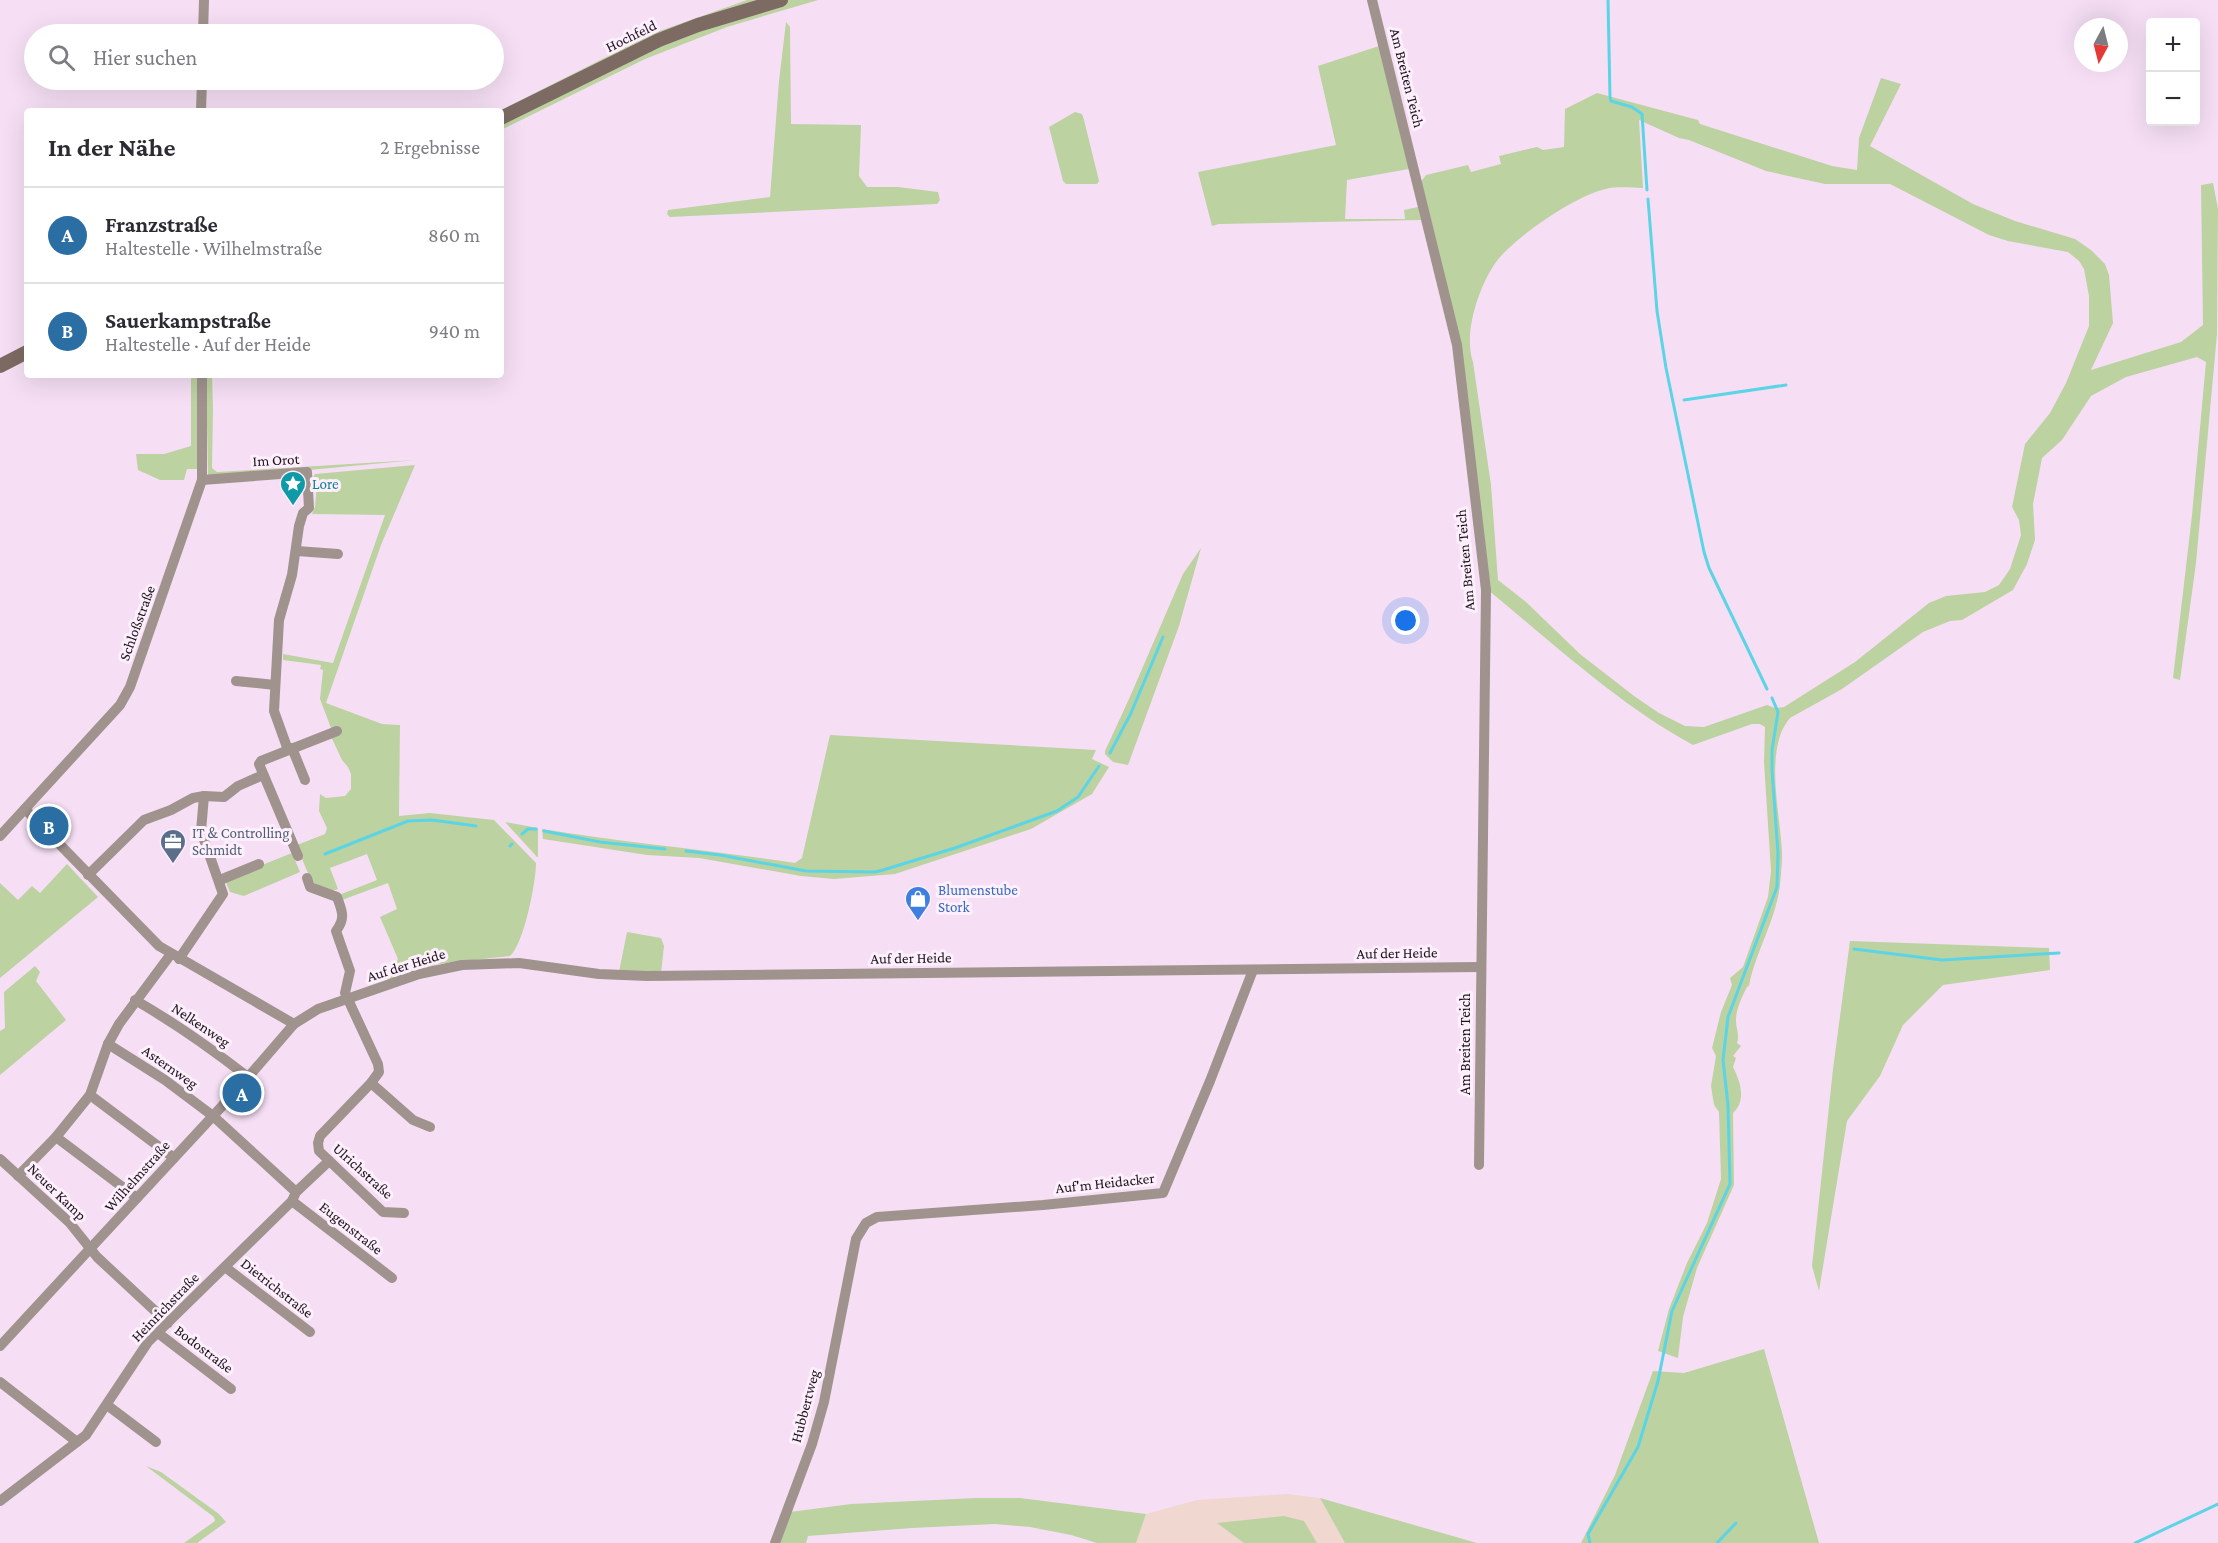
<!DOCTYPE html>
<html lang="de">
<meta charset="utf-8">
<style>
body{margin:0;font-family:"Crimson Pro",serif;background:#f2f2f3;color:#2b2b33}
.controls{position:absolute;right:18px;top:18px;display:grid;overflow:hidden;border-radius:6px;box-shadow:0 6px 24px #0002}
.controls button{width:54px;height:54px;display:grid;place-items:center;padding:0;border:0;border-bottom:2px solid #e1e1e2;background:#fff;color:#2b2b33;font:30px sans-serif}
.compass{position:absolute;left:2074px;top:18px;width:54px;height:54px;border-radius:50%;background:#fff;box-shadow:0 6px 24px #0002;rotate:187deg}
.you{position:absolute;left:1406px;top:621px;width:21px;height:21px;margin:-15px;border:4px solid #fff;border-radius:50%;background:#1a73e8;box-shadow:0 0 0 9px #1a73e833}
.badge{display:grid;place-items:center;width:39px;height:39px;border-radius:50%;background:#2a6ea3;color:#fff;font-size:20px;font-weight:700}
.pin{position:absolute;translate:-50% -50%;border:3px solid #fff;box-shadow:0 2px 6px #0006}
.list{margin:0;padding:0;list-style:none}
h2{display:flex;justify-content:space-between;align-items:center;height:78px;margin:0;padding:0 24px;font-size:26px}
h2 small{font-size:20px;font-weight:400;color:#7c7c81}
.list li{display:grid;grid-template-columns:39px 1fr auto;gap:18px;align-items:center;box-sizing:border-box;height:96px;padding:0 24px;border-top:2px solid #e1e1e2}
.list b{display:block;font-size:22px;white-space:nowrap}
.list p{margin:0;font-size:20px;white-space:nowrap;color:#7c7c81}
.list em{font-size:20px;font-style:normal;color:#7c7c81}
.icon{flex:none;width:33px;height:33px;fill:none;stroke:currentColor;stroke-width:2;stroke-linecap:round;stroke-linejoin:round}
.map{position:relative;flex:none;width:2218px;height:1543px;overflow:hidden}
.search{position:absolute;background:#fff;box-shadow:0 6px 24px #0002;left:24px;top:24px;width:480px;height:66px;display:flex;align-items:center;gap:15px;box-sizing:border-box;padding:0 21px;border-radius:33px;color:#7c7c81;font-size:22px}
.panel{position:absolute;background:#fff;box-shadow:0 6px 24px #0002;left:24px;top:108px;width:480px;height:270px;border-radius:6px}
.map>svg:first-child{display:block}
.industrial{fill:#f0d7cf}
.green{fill:#bcd2a1;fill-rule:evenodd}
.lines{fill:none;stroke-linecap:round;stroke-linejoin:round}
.stream{stroke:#5bd4e5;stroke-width:3}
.street{stroke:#a0938d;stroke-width:10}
.secondary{stroke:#7d6a63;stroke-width:14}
.labels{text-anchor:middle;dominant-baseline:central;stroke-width:6;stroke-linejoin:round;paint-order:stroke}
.street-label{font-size:15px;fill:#1a131a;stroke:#feeffd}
.culture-label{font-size:15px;fill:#0d838f;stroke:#feeffd;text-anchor:start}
.service-label{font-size:15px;fill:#4e5e75;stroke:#feeffd;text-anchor:start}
.shop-label{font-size:15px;fill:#366cbe;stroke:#feeffd;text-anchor:start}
</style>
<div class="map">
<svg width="2218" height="1543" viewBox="0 0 2218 1543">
<rect width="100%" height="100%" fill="#f6dff5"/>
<!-- industrial -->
<polygon class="industrial" points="1287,1494 1320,1498 1345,1543 1136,1543 1146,1514 1197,1500"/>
<!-- green -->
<g class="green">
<polygon points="747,0 818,0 727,27 645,59 501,130 501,111 499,111 654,33"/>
<polygon points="786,22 790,27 791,124 861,125 859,176 867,187 898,187 938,192 940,200 937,204 670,217 667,214 668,210 770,197 779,81"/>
<polygon points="1379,46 1409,169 1347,180 1345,219 1405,219 1404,210 1418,207 1421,220 1219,224 1212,226 1198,172 1336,145 1318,66"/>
<path d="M 1881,78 L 1901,84 L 1870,146 L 1973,204 L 2015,221 L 2075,239 L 2091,250 L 2105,264 L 2109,275 L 2113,323 L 2091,370 L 2181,342 L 2203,325 L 2201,185 L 2213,183 L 2218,209 L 2217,334 L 2196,563 L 2180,680 L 2173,678 L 2192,515 L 2206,362 L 2197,357 L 2126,377 L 2091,396 L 2062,440 L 2042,458 L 2033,504 L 2035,540 L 2027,564 L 2013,590 L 1962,620 L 1950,621 L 1923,632 L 1842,689 L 1790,718 C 1763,749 1781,816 1782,853 C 1782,864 1781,875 1780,885 C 1776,920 1755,953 1749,986 L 1747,987 C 1742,997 1736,1009 1736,1020 C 1736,1030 1740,1034 1737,1043 L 1741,1046 L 1733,1056 L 1736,1058 L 1733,1067 C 1740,1081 1747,1100 1733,1113 L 1734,1185 L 1697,1268 L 1683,1317 L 1678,1358 L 1658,1351 L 1669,1309 L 1687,1263 L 1707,1223 L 1721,1179 L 1719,1112 L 1714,1105 L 1711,1086 L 1716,1056 L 1712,1048 L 1721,1012 L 1732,985 L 1730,978 L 1743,967 L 1768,897 L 1771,871 L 1764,762 L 1765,727 L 1760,724 L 1752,724 L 1693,745 C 1618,704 1554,644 1488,590 L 1460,345 L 1420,183 L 1426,175 L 1468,165 L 1471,172 L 1501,164 L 1499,156 L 1537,147 L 1543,150 L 1564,147 L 1565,109 L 1597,93 L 1698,120 L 1700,124 L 1832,166 L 1857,170 L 1859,138 ZM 1639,120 L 1679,138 L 1689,140 L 1766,171 L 1825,184 L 1890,184 L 1989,235 L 2008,241 L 2068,252 L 2079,261 L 2084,269 L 2089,296 L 2089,326 L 2066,383 L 2050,413 L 2025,444 L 2012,507 L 2019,520 L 2021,535 L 2010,569 L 1999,585 L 1985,592 L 1946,596 L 1929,603 L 1855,662 L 1784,707 L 1775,708 L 1767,705 L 1704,727 L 1685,726 L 1659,713 L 1634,696 L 1580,654 L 1526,602 L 1498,580 L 1491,485 L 1473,362 C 1463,333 1479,286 1496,262 C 1515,237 1576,195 1606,189 C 1617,186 1631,188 1643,188 Z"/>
<polygon points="1075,112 1082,114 1084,120 1099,181 1097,184 1066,184 1063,181 1049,127"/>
<polygon points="191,375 197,375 198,469 187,469 184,480 160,480 138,470 136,454 164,454 191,446"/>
<polygon points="206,375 212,375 213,409 212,465 212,468 217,472 416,460 309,470 208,475"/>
<path d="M 415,465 L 381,545 L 326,703 L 382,724 L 400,725 L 399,816 L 430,813 L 494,820 L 536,863 C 536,882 524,944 510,956 L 438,964 L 388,981 L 385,972 L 395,966 L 398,959 L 380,917 L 397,909 L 388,883 L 342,900 L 339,895 L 377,880 L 367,854 L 330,868 L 338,889 C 312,899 304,862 297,845 L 325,834 L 327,828 L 319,811 L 320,794 L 326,798 L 345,796 L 351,789 L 351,774 L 348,767 L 342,760 L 328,730 L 331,728 L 320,699 L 323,670 L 320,669 L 321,665 L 283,660 L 283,654 L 333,663 L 385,515 L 312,514 L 315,507 L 317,483 L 312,479 L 315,474 Z"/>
<polygon points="1201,548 1179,626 1128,765 1113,762 1105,754 1105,751 1129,699 1183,574"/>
<path d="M 830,735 L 1096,750 L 1092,759 L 1109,767 L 1092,794 L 1031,829 L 895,874 L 834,879 L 801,876 L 699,858 L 647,855 L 543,839 L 542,829 C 626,843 711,850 795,863 L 802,858 Z"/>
<polygon points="505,822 538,828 538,857 537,857"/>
<polygon points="292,853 300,872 244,896 230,892 225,880"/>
<polygon points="67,864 98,897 0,978 0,883 18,900 32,886 40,893"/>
<polygon points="627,932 661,938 664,946 661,973 619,972"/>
<polygon points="1850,941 2049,948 2050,970 1943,985 1903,1025 1880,1076 1847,1121 1819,1291 1812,1266 1833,1069"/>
<polygon points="35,966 40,972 36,981 66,1020 0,1075 0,1031 5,1028 4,992"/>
<polygon points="1764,1349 1819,1543 1581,1543 1615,1475 1653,1371 1684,1373"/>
<polygon points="146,1466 161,1472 219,1514 226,1522 197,1543 184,1543 215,1521 214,1517"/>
<polygon points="976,1498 1020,1498 1146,1514 1136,1543 1097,1543 1071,1535 1030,1527 995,1524 912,1528 808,1536 806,1543 778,1543 790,1512 851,1504"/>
<polygon points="1320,1498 1477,1543 1345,1543"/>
<polygon points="1284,1516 1304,1521 1317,1543 1244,1543 1217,1523"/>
</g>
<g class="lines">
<!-- stream -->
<g class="stream">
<polyline points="1608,0 1610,97 1611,101 1632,107 1642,114 1647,190"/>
<polyline points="1648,199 1657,311 1666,368 1704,552 1709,568 1767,689"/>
<polyline points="1684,400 1786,385"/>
<polyline points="1110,753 1131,713 1163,637"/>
<polyline points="544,831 600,842 665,849"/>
<polyline points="522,834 528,829 536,829"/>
<polyline points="510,846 512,844"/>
<polyline points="686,851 720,855 806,871 875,872 883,870 955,848 1057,811 1078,797 1099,766"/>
<polyline points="325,854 408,821 432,820 476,826"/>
<polyline points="1854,949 1942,960 2059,953"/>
<polyline points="1590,1543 1588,1534 1638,1447 1658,1381 1672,1311 1730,1184 1728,1105 1723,1060 1728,1017 1777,887 1778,853 1772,770 1772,750 1778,712 1772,698"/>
<polyline points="1717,1543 1736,1523"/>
<polyline points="2135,1543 2218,1504"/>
</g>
<!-- street -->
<g class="street">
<polyline points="1372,0 1457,345 1486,590 1479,1165"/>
<polyline points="203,34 204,0"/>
<polyline points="201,111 202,80"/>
<polyline points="202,480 307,472 309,508 303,513 299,526 292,575 279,620 274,711 288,750"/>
<polyline points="297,551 338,554"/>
<polyline points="236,681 275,685"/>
<polyline points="292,748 305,780"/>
<polyline points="25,809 159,946 294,1024"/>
<polyline points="0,836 120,705 130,687 202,480 202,375"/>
<polyline points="298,856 259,764 261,761 337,731"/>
<polyline points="88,875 144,820 171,810 193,798 204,796"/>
<path d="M 307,878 L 310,887 L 337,897 C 342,911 346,918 336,931 L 350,971 L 345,993 L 378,1064 L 379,1072 L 371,1083 L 320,1136 L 318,1143 L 319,1151 L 383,1212 L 404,1213"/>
<polyline points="220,880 259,864"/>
<polyline points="179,959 223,894 201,831 204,796 224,797 238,786 263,775"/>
<path d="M 135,1000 C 175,1023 212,1049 249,1078"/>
<polyline points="108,1044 165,1080 213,1116 296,1192"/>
<polyline points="371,1083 413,1120 430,1127"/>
<polyline points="90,1095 174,1158"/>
<polyline points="56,1137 137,1198"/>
<polyline points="0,1159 69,1222 97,1257 168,1323"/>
<polyline points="18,1176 56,1137 90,1095 108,1044 119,1024 171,954"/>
<polyline points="292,1201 392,1278"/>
<polyline points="225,1267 310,1332"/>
<polyline points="158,1333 231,1389"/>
<polyline points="0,1346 237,1090 294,1024 318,1009 419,974 462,965 519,963 599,974 647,976 1480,967"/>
<polyline points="0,1382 77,1442"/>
<polyline points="107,1405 156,1442"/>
<polyline points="0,1501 86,1435 148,1342 292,1201 296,1192 329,1161"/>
<polyline points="775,1543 812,1444 824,1402 856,1239 866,1223 877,1217 1043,1205 1163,1193 1210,1081 1253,970"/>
</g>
<!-- secondary -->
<g class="secondary">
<polyline points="501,118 659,40 698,25 781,0"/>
<polyline points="0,366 27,352"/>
</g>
</g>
<!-- icons -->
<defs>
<symbol id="sight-pin" viewBox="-11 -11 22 30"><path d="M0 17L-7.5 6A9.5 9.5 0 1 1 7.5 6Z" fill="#0f9aa8" stroke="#feeffd"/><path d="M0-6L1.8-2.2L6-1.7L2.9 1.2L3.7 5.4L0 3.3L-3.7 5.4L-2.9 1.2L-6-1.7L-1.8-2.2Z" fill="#fff"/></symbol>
<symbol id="office-pin" viewBox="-11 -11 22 30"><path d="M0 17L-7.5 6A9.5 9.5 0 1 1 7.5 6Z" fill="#5c6f8a" stroke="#feeffd"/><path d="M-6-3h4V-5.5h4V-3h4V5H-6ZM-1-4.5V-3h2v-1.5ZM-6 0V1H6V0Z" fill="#fff"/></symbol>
<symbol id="shop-pin" viewBox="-11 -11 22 30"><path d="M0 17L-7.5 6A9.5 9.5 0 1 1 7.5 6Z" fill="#3f7fe0" stroke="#feeffd"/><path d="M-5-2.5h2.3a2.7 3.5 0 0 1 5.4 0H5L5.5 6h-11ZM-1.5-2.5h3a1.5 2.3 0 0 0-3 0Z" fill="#fff"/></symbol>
</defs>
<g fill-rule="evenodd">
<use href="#sight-pin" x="278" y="469" width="30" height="40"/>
<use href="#office-pin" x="158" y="827" width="30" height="40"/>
<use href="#shop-pin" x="903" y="884" width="30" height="40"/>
</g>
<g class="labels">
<!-- street labels -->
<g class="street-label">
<text transform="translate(631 36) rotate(-26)">Hochfeld</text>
<text transform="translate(1407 78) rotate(76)">Am Breiten Teich</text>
<text transform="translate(276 460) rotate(-3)">Im Orot</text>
<text transform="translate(1465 560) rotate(-95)">Am Breiten Teich</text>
<text transform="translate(137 623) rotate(-70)">Schloßstraße</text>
<text transform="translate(1397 953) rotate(-1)">Auf der Heide</text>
<text transform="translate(911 958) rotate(-1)">Auf der Heide</text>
<text transform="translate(406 965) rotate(-17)">Auf der Heide</text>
<text transform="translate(201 1025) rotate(34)">Nelkenweg</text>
<text transform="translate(1465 1044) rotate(-90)">Am Breiten Teich</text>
<text transform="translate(170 1067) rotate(35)">Asternweg</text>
<text transform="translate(363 1171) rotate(42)">Ulrichstraße</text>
<text transform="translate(137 1176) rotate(-48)">Wilhelmstraße</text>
<text transform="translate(1105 1183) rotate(-6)">Auf'm Heidacker</text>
<text transform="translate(57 1192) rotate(44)">Neuer Kamp</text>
<text transform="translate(351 1228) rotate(38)">Eugenstraße</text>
<text transform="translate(277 1288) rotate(38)">Dietrichstraße</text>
<text transform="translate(165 1307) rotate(-46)">Heinrichstraße</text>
<text transform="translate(204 1349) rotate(37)">Bodostraße</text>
<text transform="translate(805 1406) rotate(-75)">Hubbertweg</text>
</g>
<!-- culture labels -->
<g class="culture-label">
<text x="312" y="484">Lore</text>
</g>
<!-- service labels -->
<g class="service-label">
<text x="192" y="833">IT &amp; Controlling<tspan x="192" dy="17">Schmidt</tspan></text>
</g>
<!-- shop labels -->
<g class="shop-label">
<text x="938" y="890">Blumenstube<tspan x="938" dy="17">Stork</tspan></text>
</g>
</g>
</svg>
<div class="controls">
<button>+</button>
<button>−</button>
</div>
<svg class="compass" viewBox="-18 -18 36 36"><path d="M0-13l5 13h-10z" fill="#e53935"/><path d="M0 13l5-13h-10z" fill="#7c7c81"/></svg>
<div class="you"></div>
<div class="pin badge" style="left:242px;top:1093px">A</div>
<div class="pin badge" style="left:49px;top:826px">B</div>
<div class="search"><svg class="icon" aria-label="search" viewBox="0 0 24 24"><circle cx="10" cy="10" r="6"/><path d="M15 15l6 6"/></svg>Hier suchen</div>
<section class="panel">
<h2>In der Nähe<small>2 Ergebnisse</small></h2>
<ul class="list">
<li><span class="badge">A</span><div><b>Franzstraße</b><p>Haltestelle · Wilhelmstraße</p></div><em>860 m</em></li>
<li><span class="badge">B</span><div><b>Sauerkampstraße</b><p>Haltestelle · Auf der Heide</p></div><em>940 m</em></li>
</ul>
</section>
</div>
